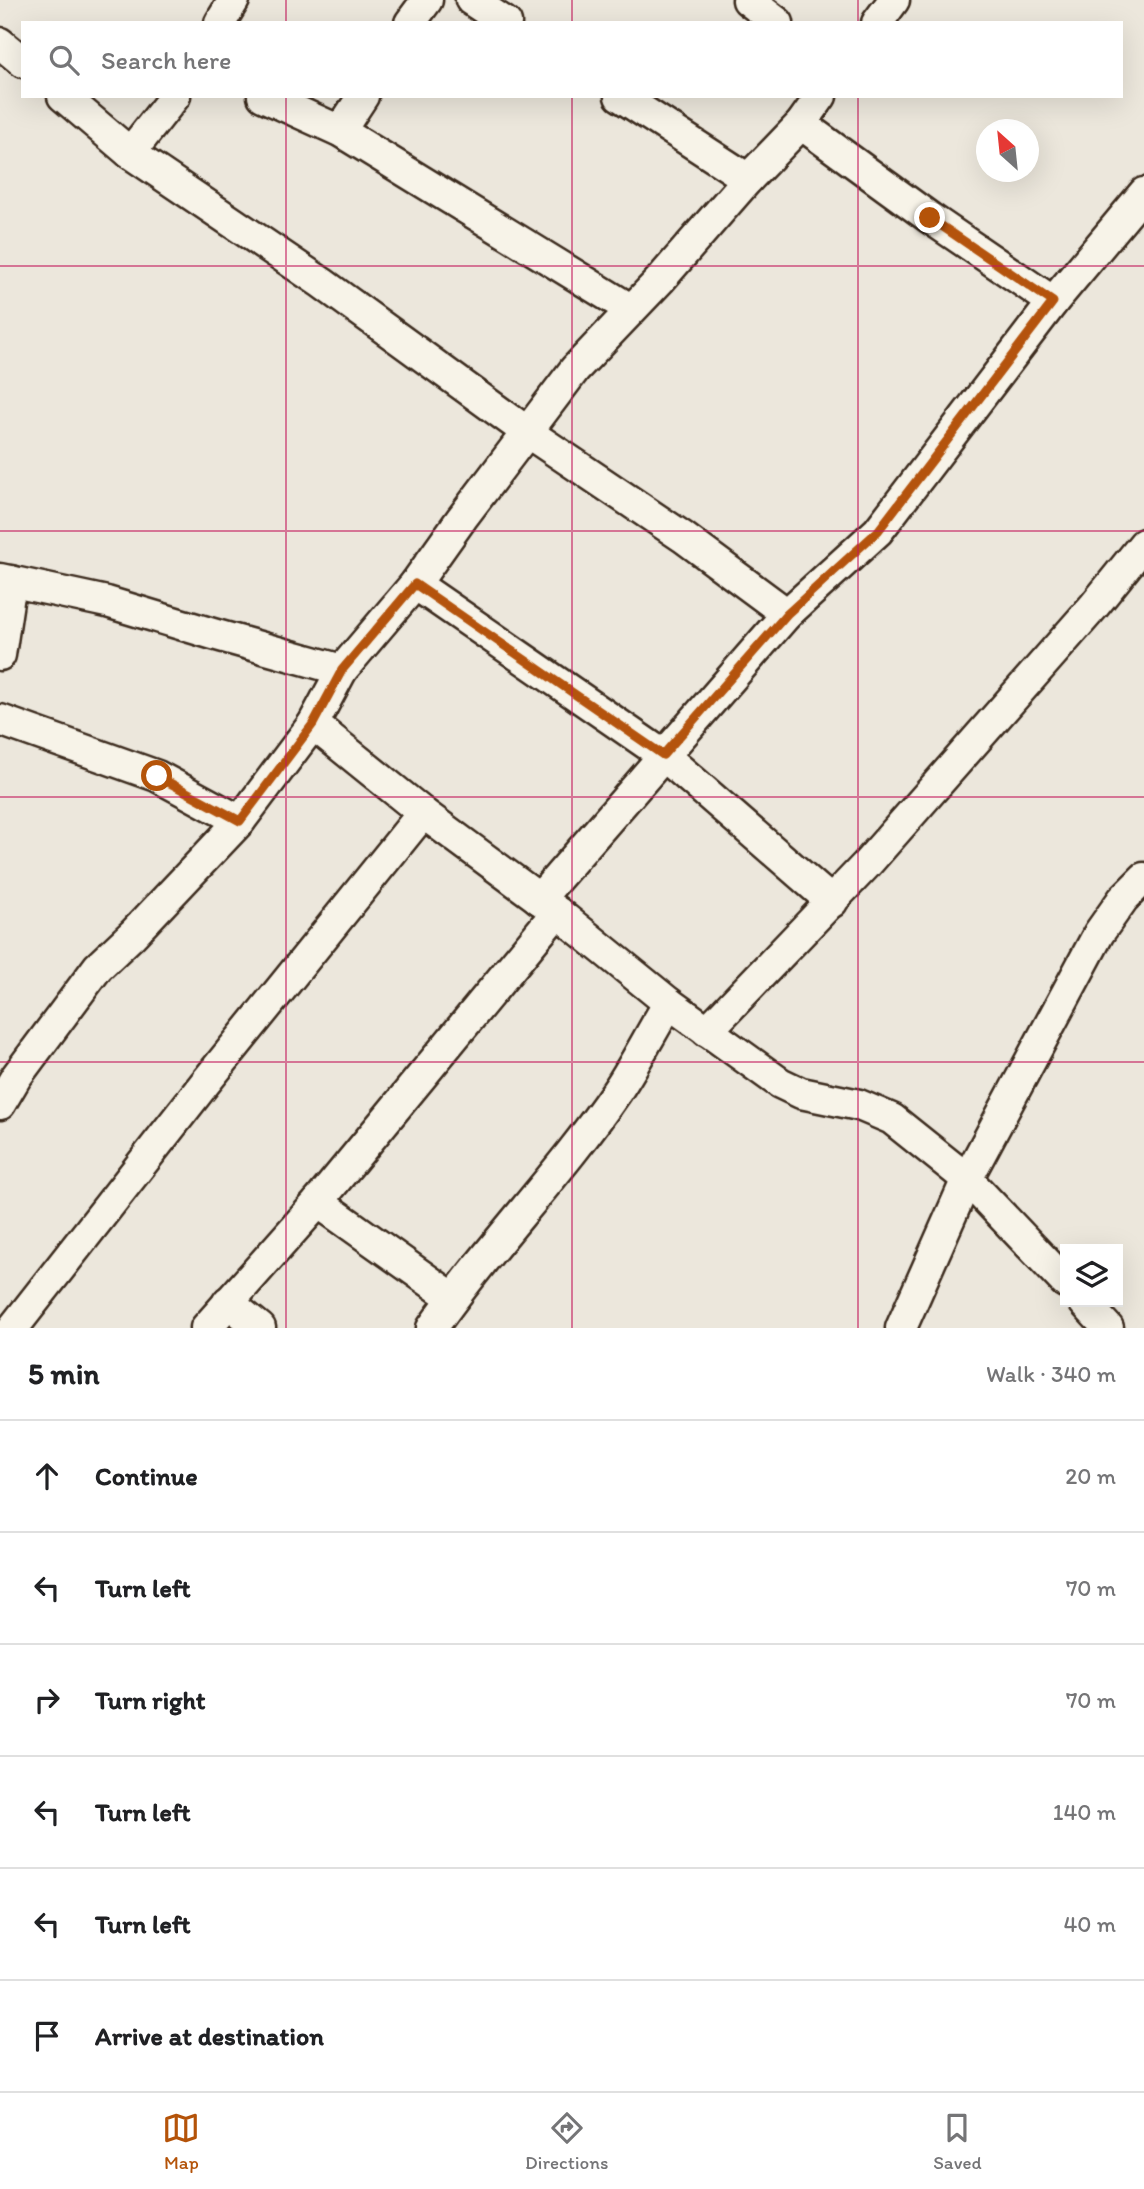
<!DOCTYPE html>
<meta charset="utf-8">
<style>
body{margin:0;font-family:Itim,sans-serif;background:#f2f2f2;color:#202124}
.controls{position:absolute;right:21px;bottom:21px;display:grid;overflow:hidden;border-radius:0px;box-shadow:0 7px 28px #0002}
.controls button{width:63px;height:63px;display:grid;place-items:center;padding:0;border:0;border-bottom:2px solid #e0e0e0;background:#fff;color:#202124;font:35px sans-serif}
.compass{position:absolute;left:976px;top:119px;width:63px;height:63px;border-radius:50%;background:#fff;box-shadow:0 7px 28px #0002;rotate:333deg}
.stop{position:absolute;width:21px;height:21px;margin:-16px;border:5px solid #b45309;border-radius:50%;background:#fff}
.stop.end{background:#b45309;border-color:#fff;box-shadow:0 2px 7px #0008}
.list{margin:0;padding:0;list-style:none}
h2{display:flex;justify-content:space-between;align-items:center;height:91px;margin:0;padding:0 28px;font-size:30px}
h2 small{font-size:23px;font-weight:400;color:#757577}
.list li{display:grid;grid-template-columns:46px 1fr auto;gap:21px;align-items:center;box-sizing:border-box;height:112px;padding:0 28px;border-top:2px solid #e0e0e0}
.list b{display:block;font-size:26px;white-space:nowrap}
.list em{font-size:23px;font-style:normal;color:#757577}
.icon{flex:none;width:38px;height:38px;fill:none;stroke:currentColor;stroke-width:2;stroke-linecap:round;stroke-linejoin:round}
.map{position:relative;flex:none;width:1144px;height:1328px;overflow:hidden}
.search{position:absolute;background:#fff;box-shadow:0 7px 28px #0002;left:21px;right:21px;top:21px;height:77px;display:flex;align-items:center;gap:18px;box-sizing:border-box;padding:0 24px;border-radius:0px;color:#757577;font-size:26px}
.sheet{height:763px;background:#fff}
nav{display:flex;justify-content:space-around;align-items:center;box-sizing:border-box;height:98px;border-top:2px solid #e0e0e0;background:#fff;font-size:19px;color:#757577}
nav a{display:grid;justify-items:center;gap:4px}
nav .on{color:#b45309}
.map>svg:first-child{display:block}
.lines{fill:none;stroke-linecap:round;stroke-linejoin:round}
.minor-casing{stroke:#3b2a1e;stroke-width:35}
.minor{stroke:#f7f3e8;stroke-width:30}
.route{stroke:#b45309;stroke-width:9}
.grid{fill:none;stroke:#c2185b;stroke-width:2;stroke-opacity:0.55}
</style>
<div class="map">
<svg width="1144" height="1328" viewBox="0 0 1144 1328">
<rect width="100%" height="100%" fill="#ece7dc"/>
<filter id="ink" filterUnits="userSpaceOnUse"><feTurbulence type="fractalNoise" baseFrequency=".0143" numOctaves="2"/><feDisplacementMap in="SourceGraphic" scale="14" xChannelSelector="R" yChannelSelector="G"/><feConvolveMatrix kernelMatrix="1 2 1 2 8 2 1 2 1" color-interpolation-filters="sRGB"/></filter>
<g filter="url(#ink)">
<g class="lines">
<defs>
<g id="minor">
<polyline points="471,0 506,23"/>
<polyline points="748,0 778,23"/>
<polyline points="220,23 234,0"/>
<polyline points="410,23 427,0"/>
<polyline points="877,23 894,0"/>
<polyline points="0,43 23,62"/>
<polyline points="63,96 130,153 322,283 527,432 683,537 787,614 878,531 1053,302 1144,193"/>
<polyline points="263,96 340,131 630,309"/>
<polyline points="620,96 748,179"/>
<polyline points="801,124 930,218 1053,302"/>
<polyline points="340,131 363,96"/>
<polyline points="130,153 175,96"/>
<polyline points="0,579 107,602 213,634 342,670"/>
<polyline points="415,584 663,755 832,902"/>
<polyline points="0,655 11,581"/>
<polyline points="0,720 157,776 240,821"/>
<polyline points="313,724 423,813 557,912 669,1003 780,1083 801,1093 859,1105 892,1119 967,1179 1065,1282"/>
<polyline points="539,899 787,614"/>
<polyline points="707,1031 866,865 1094,606 1144,544"/>
<polyline points="0,1104 16,1077 98,967 133,934 240,821 313,724 342,670 415,584 462,518 575,369 660,280 748,179 801,124 821,96"/>
<polyline points="318,1202 453,1298"/>
<polyline points="228,1302 260,1328"/>
<polyline points="1084,1302 1108,1328"/>
<polyline points="13,1328 205,1083 423,813"/>
<polyline points="206,1328 318,1202 557,912"/>
<path d="M 432,1328 C 489,1246 560,1174 617,1091 C 636,1063 651,1032 669,1003"/>
<polyline points="901,1328 967,1179 1099,933 1123,899 1144,878"/>
</g>
</defs>
<!-- minor casing -->
<use href="#minor" class="minor-casing"/>
<!-- minor -->
<use href="#minor" class="minor"/>
</g>
</g>
<g class="lines" filter="url(#ink)">
<!-- route -->
<polyline class="route" points="157,776 240,821 313,724 342,670 415,584 663,755 787,614 878,531 1053,302 930,218"/>
</g>
<!-- grid -->
<path class="grid" d="M 286,0 L 286,23M 572,0 L 572,23M 858,0 L 858,23M 286,96 L 286,1328M 572,96 L 572,1328M 858,96 L 858,1328M 0,266 L 1144,266M 0,531 L 1144,531M 0,797 L 1144,797M 0,1062 L 1144,1062"/>
</svg>
<div class="controls">
<button><svg class="icon" aria-label="layers" viewBox="0 0 24 24"><path d="M12 4l9 5-9 5-9-5zM3 14l9 5 9-5"/></svg></button>
</div>
<svg class="compass" viewBox="-18 -18 36 36"><path d="M0-13l5 13h-10z" fill="#e53935"/><path d="M0 13l5-13h-10z" fill="#757577"/></svg>
<div class="stop" style="left:157px;top:776px"></div>
<div class="stop end" style="left:930px;top:218px"></div>
<div class="search"><svg class="icon" aria-label="search" viewBox="0 0 24 24"><circle cx="10" cy="10" r="6"/><path d="M15 15l6 6"/></svg>Search here</div>
</div>
<section class="sheet">
<h2>5 min<small>Walk · 340 m</small></h2>
<ul class="list">
<li><svg class="icon" aria-label="ahead" viewBox="0 0 24 24"><path d="M12 20V5M6 11l6-6 6 6"/></svg><div><b>Continue</b></div><em>20 m</em></li>
<li><svg class="icon" aria-label="left" viewBox="0 0 24 24"><path d="M17 20v-9H6M10 6l-5 5 5 5"/></svg><div><b>Turn left</b></div><em>70 m</em></li>
<li><svg class="icon" aria-label="right" viewBox="0 0 24 24"><path d="M7 20v-9h11M14 6l5 5-5 5"/></svg><div><b>Turn right</b></div><em>70 m</em></li>
<li><svg class="icon" aria-label="left" viewBox="0 0 24 24"><path d="M17 20v-9H6M10 6l-5 5 5 5"/></svg><div><b>Turn left</b></div><em>140 m</em></li>
<li><svg class="icon" aria-label="left" viewBox="0 0 24 24"><path d="M17 20v-9H6M10 6l-5 5 5 5"/></svg><div><b>Turn left</b></div><em>40 m</em></li>
<li><svg class="icon" aria-label="arrive" viewBox="0 0 24 24"><path d="M6 21V4h12l-3 4 3 4H6"/></svg><div><b>Arrive at destination</b></div></li>
</ul>
</section>
<nav>
<a class="on"><svg class="icon" aria-label="map" viewBox="0 0 24 24"><path d="M3 6l6-2 6 2 6-2v14l-6 2-6-2-6 2zM9 4v14M15 6v14"/></svg>Map</a>
<a><svg class="icon" aria-label="directions" viewBox="0 0 24 24"><path d="M12 3l9 9-9 9-9-9zM9 14v-3h6M13 9l2 2-2 2"/></svg>Directions</a>
<a><svg class="icon" aria-label="saved" viewBox="0 0 24 24"><path d="M7 4h10v16l-5-4-5 4z"/></svg>Saved</a>
</nav>
